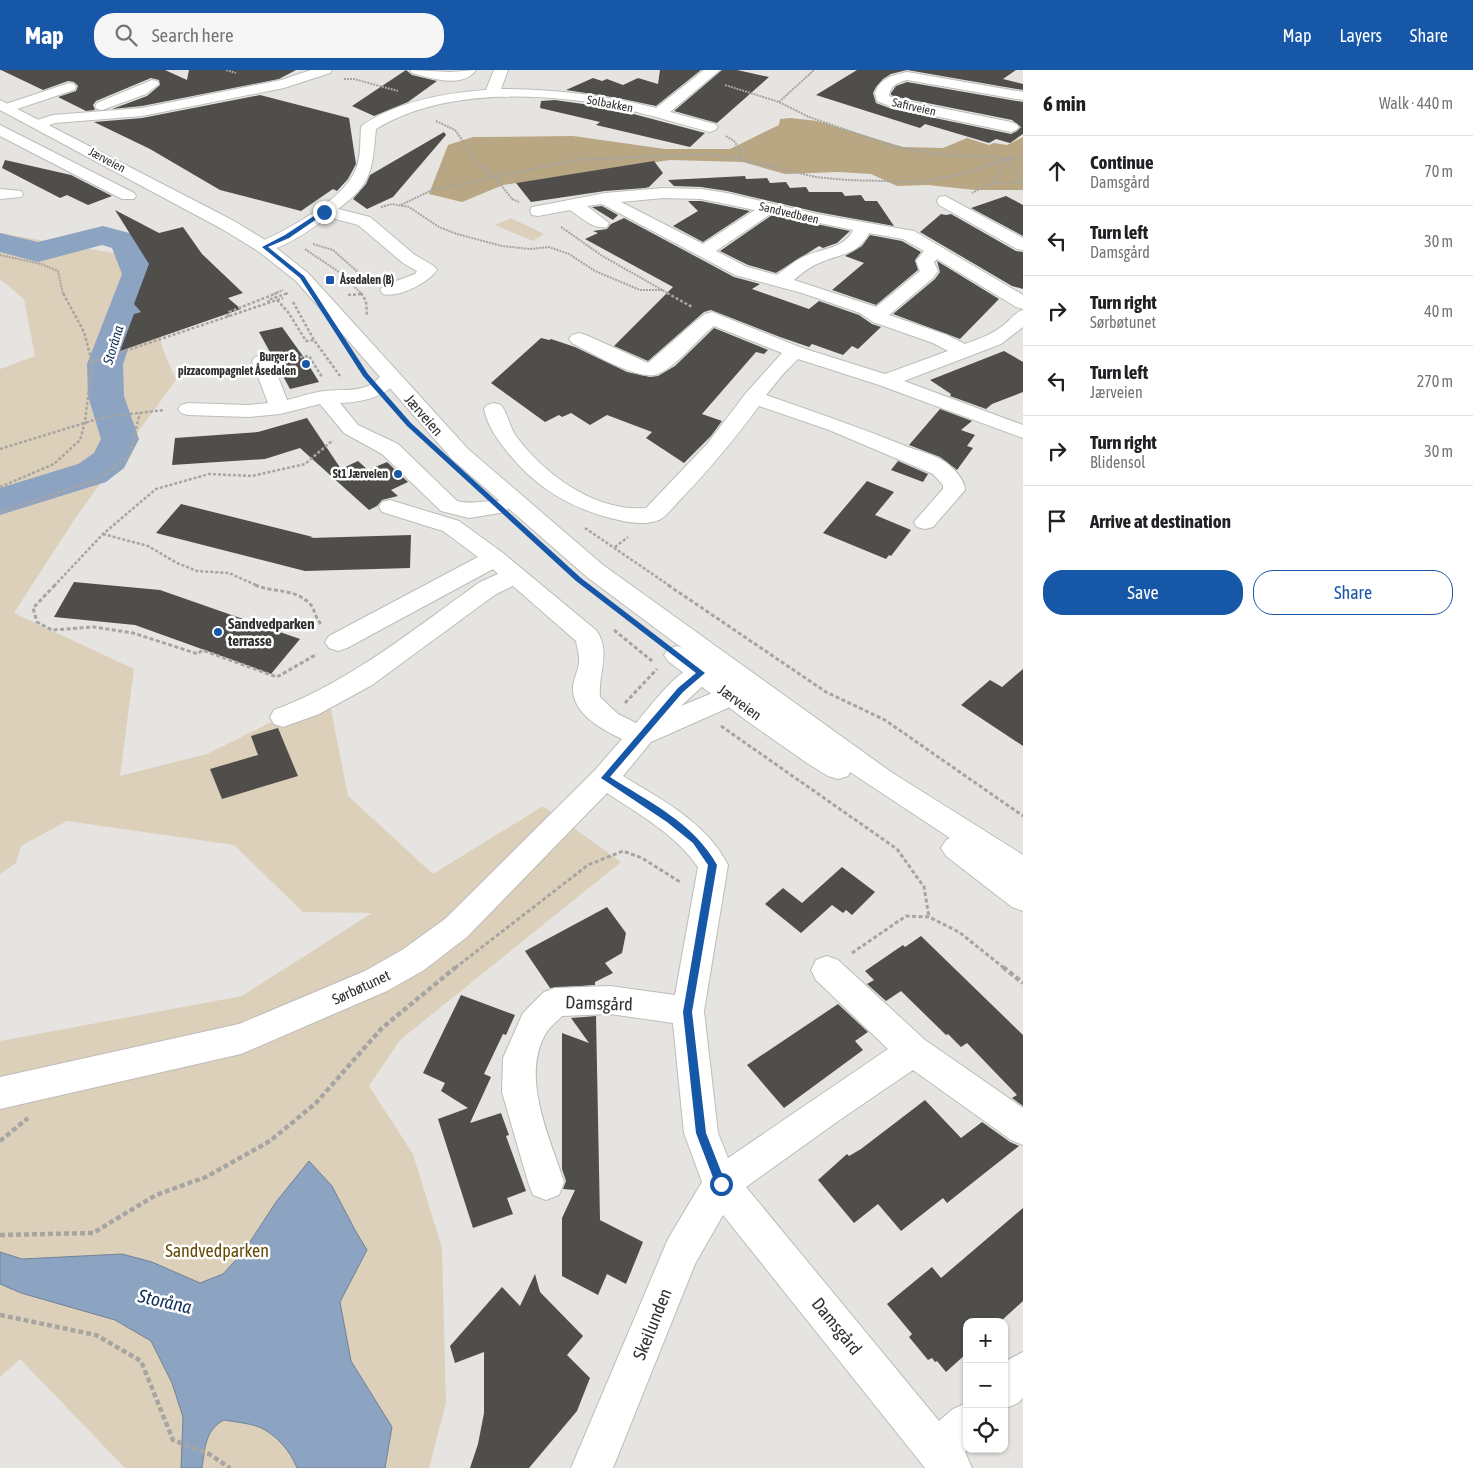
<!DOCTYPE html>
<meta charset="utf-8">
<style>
body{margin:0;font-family:"Asap Condensed",sans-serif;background:#f6f6f6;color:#202124}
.controls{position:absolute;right:15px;bottom:15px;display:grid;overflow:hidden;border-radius:10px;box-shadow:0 1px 4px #0004}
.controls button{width:45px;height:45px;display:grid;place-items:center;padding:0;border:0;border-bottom:1px solid #e0e0e0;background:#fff;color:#202124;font:25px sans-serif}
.stop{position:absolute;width:15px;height:15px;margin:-11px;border:4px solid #1757a7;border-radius:50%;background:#fff}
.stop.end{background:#1757a7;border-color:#fff;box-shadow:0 1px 5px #0008}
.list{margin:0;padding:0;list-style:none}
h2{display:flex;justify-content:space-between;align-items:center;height:65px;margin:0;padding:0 20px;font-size:21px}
h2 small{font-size:16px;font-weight:400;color:#757577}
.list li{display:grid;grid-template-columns:32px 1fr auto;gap:15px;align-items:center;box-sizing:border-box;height:70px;padding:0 20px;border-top:1px solid #e0e0e0}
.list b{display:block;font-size:19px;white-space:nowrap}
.list p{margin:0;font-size:16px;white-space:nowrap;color:#757577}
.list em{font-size:16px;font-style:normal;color:#757577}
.actions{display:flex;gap:10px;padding:15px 20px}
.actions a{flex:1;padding:11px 0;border:1px solid #1757a7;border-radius:20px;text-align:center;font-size:18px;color:#1757a7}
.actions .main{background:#1757a7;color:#fff}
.icon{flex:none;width:28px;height:28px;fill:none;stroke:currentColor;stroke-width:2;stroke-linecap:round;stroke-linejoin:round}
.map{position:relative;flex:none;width:1023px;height:1398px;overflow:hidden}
header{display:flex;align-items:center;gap:30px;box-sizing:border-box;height:70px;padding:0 25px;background:#1757a7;color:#fff}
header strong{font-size:24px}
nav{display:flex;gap:28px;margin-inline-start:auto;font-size:18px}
.search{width:350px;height:45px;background:#f6f6f6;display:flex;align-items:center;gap:12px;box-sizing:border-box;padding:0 18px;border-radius:20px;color:#757577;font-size:19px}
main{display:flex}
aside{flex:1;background:#fff}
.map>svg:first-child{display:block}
.green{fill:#dcd0ba}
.forest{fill:#b9a683}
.water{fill:#8ca3c2;stroke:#718196}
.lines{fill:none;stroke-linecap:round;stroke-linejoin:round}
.river{fill:#8ca3c2;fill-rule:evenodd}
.building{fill:#504e4b}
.minor-casing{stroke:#bebcb8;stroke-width:2}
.major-casing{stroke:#bebcb8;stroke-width:2}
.path-far3{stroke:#a7a5a2;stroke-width:2;stroke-dasharray:2 1;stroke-linecap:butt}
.path-far2{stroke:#a7a5a2;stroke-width:2.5;stroke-dasharray:3 2;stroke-linecap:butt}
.path-far1{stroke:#a7a5a2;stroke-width:3;stroke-dasharray:4 2.5;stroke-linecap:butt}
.path{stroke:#a7a5a2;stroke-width:4.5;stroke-dasharray:5 3;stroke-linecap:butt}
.minor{fill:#fff;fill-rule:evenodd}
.major{fill:#fff;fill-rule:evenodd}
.route{fill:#1757a7}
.poi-dot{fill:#1757a7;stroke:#fff;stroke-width:2}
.labels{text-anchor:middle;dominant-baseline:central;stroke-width:5;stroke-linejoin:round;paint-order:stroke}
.far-street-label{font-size:12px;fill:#32312f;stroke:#fff}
.far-poi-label{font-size:12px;font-weight:bold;fill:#32312f;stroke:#fff;text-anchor:end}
.far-water-label{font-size:14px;font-style:italic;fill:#11305a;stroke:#fff}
.street-label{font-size:15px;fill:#32312f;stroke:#fff}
.poi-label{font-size:15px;font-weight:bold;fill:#32312f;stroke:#fff;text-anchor:start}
.near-street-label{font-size:18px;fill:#32312f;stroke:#fff}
.near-park-label{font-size:18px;fill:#654a09;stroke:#fff}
.near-water-label{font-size:19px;font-style:italic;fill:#11305a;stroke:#fff}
</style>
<header>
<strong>Map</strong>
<div class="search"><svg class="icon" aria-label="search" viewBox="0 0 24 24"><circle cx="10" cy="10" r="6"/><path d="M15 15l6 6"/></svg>Search here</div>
<nav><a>Map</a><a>Layers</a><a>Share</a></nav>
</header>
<main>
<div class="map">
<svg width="1023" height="1398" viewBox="0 0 1023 1398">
<rect width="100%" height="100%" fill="#e6e4e0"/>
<!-- green -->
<g class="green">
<polygon points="511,148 544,164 533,171 495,155"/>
<polygon points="0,163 136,187 164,282 176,310 76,447 14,543 134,599 120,706 207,684 328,624 348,726 433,804 543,736 621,792 400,970 369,1016 413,1084 442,1178 446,1333 429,1398 125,1398 20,1289 0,1307 0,971 242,926 372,843 303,842 234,775 67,751 21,776 16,793 0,804 0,299 35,286 24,229 0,209"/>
</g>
<!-- forest -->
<polygon class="forest" points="791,48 817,51 903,77 943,78 967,68 989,75 994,73 1007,75 1023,67 1023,120 975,120 928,115 897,116 871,104 838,102 785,104 743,92 670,90 503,115 462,132 429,124 448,75 473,67 573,66 665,79 730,79 779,55 780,49"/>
<!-- water -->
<path class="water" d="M 309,1091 L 332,1116 L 355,1160 L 367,1180 L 340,1232 L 351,1291 L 392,1357 L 385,1398 L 297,1398 C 291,1382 276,1364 259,1357 C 249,1353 235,1352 224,1350 C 205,1360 205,1378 202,1398 L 181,1398 L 183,1347 L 172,1313 L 151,1271 L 115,1250 L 21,1223 L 0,1214 L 0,1182 L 22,1189 L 122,1184 L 152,1192 L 200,1213 L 223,1204 L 244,1181 L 276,1132 Z"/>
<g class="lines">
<!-- river -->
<polygon class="river" points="103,156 137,165 142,172 154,204 123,294 124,326 139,369 124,398 106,412 0,445 0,418 78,394 94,383 101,369 88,326 87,294 122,204 112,178 102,175 38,192 0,182 0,163 38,172"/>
</g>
<!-- building -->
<g class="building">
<polygon points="1,0 165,0 187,10 189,0 296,0 279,9 142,36 112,39 147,26 160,15 159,10 151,8 96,31 93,35 95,40 86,41 58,27 76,21 78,16 74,12 68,11 43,20"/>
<polygon points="406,0 412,5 437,11 408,32 374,46 352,36"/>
<polygon points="660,0 701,0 656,36 618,28 566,20 593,8 602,11 607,9 623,15 638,8 658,14"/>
<polygon points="722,0 737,0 769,7 717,53 674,41"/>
<polygon points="857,0 1016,0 1003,9 1023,14 1023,20 907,0 891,4 883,9 876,17 873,23 876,33 892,39 1011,64 1017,61 1021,57 1012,50 897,27 891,25 891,23 896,16 907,12 1023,32 1023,64 1010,73 996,69 989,73 925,54 920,58 816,25"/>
<polygon points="260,25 349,48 356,94 348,109 337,121 333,119 301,141 220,120 150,79 94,52 142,48"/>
<polygon points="555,30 611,38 705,63 690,77 596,55 600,52 540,38 541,31"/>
<polygon points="444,62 446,65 393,127 367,139 353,129 366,114 370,105"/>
<polygon points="5,90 71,105 112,126 88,135 67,125 60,128 2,98"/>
<polygon points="654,91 663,103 649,117 645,118 605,121 531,132 516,113"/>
<polygon points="745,106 746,109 767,108 770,113 786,112 790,118 806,117 809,122 842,122 845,126 861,125 865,131 877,131 894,156 817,142 727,121 701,117 674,116 668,110"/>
<polygon points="1006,126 1023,135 1023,166 971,138"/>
<polygon points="688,131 701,131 750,141 703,172 673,156 698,141"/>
<polygon points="602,136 618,145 613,150 592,137"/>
<polygon points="115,140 159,163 183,157 202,184 243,223 228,228 241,239 120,281 134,244 141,242 134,234 149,194"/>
<polygon points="941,144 946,145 951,144 1016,181 1023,182 1023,219 1012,216 920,162"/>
<polygon points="772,145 850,161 837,173 823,178 819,176 776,203 748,195 720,181"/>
<polygon points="624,148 734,207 760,214 752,219 809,239 819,231 859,245 872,254 881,257 858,279 852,276 843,285 812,274 809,277 780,267 711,240 704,242 648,291 614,276 673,217 585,169 598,163 593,161 607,159 611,154"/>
<polygon points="870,165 902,171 921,182 915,190 918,200 876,235 832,220 864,193 845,186 862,176"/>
<polygon points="937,191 999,229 960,269 893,244 935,209 940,202"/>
<polygon points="282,257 305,289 319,312 290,319 259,262"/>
<polygon points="714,258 768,280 764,284 756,282 702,344 722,351 711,366 684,393 646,368 652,362 607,345 590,355 571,343 562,347 559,345 545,352 491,313 541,268 549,270 551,269 575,277 627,302 650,307 658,306 675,296"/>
<polygon points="1004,281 1023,292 1023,322 992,334 986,339 950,326 951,324 930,310"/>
<polygon points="940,339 972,351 961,360 975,365 967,376 973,378 957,400 940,387 909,375"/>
<polygon points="307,348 341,399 358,391 368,400 387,392 408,412 391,420 398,426 382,430 377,436 369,440 300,378 265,389 172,395 175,368 258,362"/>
<polygon points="898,391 928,404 923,412 891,400"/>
<polygon points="867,411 894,422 875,445 911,460 891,486 889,485 886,489 823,463"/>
<polygon points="181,434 313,467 310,468 411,465 410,498 305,501 156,463"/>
<polygon points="74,512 160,520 300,569 271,604 135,555 54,547"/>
<polygon points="1023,599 1023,676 961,635 990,610 1002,617"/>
<polygon points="278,658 298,706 222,729 210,699 258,685 251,666"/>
<polygon points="842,797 875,822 852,845 846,840 843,843 832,835 801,863 765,834 783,818 802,833"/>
<polygon points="607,837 626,863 622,883 605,893 613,903 595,912 595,915 550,918 525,881"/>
<polygon points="921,866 1023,965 1023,1036 1012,1028 1017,1025 967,973 961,977 948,964 946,965 901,921 886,931 867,914 874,910 865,901 903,875 905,877"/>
<polygon points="461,925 515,945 506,965 503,964 484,1004 491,1007 470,1053 501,1043 509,1065 506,1066 526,1121 507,1128 513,1144 473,1158 438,1049 468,1038 441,1021 445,1013 423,1003"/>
<polygon points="838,934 868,962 855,971 863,980 784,1038 747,995"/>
<polygon points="596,946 600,1150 643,1172 626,1214 607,1204 598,1225 562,1206 562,1148 575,1120 563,1119 566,1111 562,1099 562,963 589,973 571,948"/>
<polygon points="925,1030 961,1068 982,1052 1010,1072 1019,1076 947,1133 943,1128 901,1161 878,1134 854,1153 818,1110 847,1084 849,1086 861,1079"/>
<polygon points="1023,1138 1023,1231 1000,1252 967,1252 967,1283 946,1302 937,1291 935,1292 932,1288 928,1290 909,1267 912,1264 887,1234 932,1197 941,1208"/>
<polygon points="535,1204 540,1222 583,1266 567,1285 590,1308 577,1341 529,1398 470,1398 478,1374 484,1343 484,1282 455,1293 450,1276 502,1217 520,1236"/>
</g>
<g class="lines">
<defs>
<g id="minor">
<polygon points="311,0 332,0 330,3 284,18 142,46 55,53 39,59 34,57 31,54 34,51 53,45 142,38 281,10"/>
<path d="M 410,0 L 450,2 L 476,0 C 462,19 431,8 412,3 Z"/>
<path d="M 494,0 L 508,0 L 501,19 C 554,19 604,25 656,38 L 704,0 L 720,0 L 670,42 L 715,54 L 718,57 L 715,60 L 710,62 C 677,53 644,43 611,36 C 539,22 441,19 376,59 C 372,100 373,113 338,139 L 370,147 L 415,185 L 434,196 L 437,200 C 428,213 399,228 383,224 L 380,220 L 383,216 L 415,204 L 417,201 L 403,193 L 358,155 L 328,147 C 313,158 276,185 258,181 L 255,177 L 258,173 C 287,160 344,130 356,99 C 361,87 360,71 361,57 L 364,54 C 400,31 444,23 486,20 Z"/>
<path d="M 907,2 L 1023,22 L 1023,30 L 907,10 C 898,12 890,16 889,26 L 896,29 L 1011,52 L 1016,54 L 1019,57 L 1016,60 L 1011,62 L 892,37 L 877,31 L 875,23 C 880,8 893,5 907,2 Z"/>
<polygon points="152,10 157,11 159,14 146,24 102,40 97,39 95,36 97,33"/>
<polygon points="69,13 74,14 76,17 74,20 8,42 3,41 1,38 3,35"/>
<polygon points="0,55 134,123 136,126 134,129 122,129 0,66"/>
<path d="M 663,118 L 701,119 L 727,123 L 817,144 L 914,161 L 1023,225 L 1023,239 L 1016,237 L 937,189 L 934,192 L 938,201 L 933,208 L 889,245 L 947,265 L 965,274 C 979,269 993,264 1005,254 C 1011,249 1014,243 1023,240 L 1023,257 L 1001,274 L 904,311 L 1023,355 L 1023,368 L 879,315 L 798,289 L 784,303 L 766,325 C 812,341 858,357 903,375 C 917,381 938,385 949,395 C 956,401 965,411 965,420 L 933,457 L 925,459 L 917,457 L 914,452 L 943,419 L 943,415 L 933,404 L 829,360 L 759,336 C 734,370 707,402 678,432 C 673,437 666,447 659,450 C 643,456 626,452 610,448 C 569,437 537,418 510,385 C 498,371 488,357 484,339 L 487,335 L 494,333 L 501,335 C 508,344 509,356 516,366 C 545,405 595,442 646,438 L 707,374 L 746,323 L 782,283 L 714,256 C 696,270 680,294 658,304 C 640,312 590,282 572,273 L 569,269 L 572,265 L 579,263 L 586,265 L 648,293 L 697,250 L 705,244 L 712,242 L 802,278 L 885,304 L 948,281 L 933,273 L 873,252 L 860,243 L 802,223 L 735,205 L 602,134 L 587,136 L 609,153 L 607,157 C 593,160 581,147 570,140 L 538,146 L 532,145 L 530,141 L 532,137 L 538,136 L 605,123 ZM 663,128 L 701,129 L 755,140 L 703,174 L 621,132 ZM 772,143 L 853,160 C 845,179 819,179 803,187 C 793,192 785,199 777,205 L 747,197 L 716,181 ZM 869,163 L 903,169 L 924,181 L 916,191 L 920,201 L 876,237 L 794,210 C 803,202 812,195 824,191 C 842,184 860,183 869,163 Z"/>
<polygon points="0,119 21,121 23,124 21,127 0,129"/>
<polygon points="945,126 1023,168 1023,180 1017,179 939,135 937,131 939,127"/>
<path d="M 262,285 L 269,287 L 272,291 L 287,330 C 300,327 313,322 325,321 C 340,319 354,322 368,316 C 381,311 380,298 398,303 L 401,307 C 387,327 364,332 340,333 L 358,355 L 398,374 L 457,431 C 476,436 489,428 506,432 L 509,437 L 506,442 L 469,448 L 441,441 L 382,384 L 344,363 L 320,334 L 280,344 L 248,347 L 188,345 L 181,343 L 178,339 L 181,335 L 188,333 L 248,335 L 268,333 L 252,291 L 255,287 Z"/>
<path d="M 390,430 L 459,451 L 503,483 L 597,561 C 611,585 598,602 600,627 L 618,644 L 636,653 C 651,636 673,605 694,596 C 706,591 734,596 747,599 L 751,606 L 739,633 L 651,672 L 623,706 C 662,730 706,752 728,795 L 704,941 L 718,1063 L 728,1088 L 888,979 L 816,910 L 811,900 L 816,890 L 827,886 L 838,890 L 925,970 L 1023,1038 L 1023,1075 L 1011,1070 L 913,1000 L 841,1049 L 746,1117 L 939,1351 L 953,1339 L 967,1333 L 968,1379 L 965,1382 L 972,1398 L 925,1398 L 723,1145 L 695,1194 L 613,1398 L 571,1398 L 668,1169 L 702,1112 L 684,1063 L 673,953 L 610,944 L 562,946 C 557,951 550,957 546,963 C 520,1007 550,1068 564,1112 L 559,1125 L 546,1130 L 533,1125 L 528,1112 L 502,1022 L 503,988 L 523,943 L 544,922 L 555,918 L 610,916 L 675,925 L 698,797 C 675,764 640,745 607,723 L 467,867 L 424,900 L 387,921 L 241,984 L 0,1039 L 0,1007 L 239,954 L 365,901 L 402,880 L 445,849 L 595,700 L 622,669 C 601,659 571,643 573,616 C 574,608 578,601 579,593 C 580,586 577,578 576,571 L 513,516 L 496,524 L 372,615 L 319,644 L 283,657 L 274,654 L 270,647 L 274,640 C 350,612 414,559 480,512 L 498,504 L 493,499 L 347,578 L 338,581 L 329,578 L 325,572 L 329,566 L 478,487 L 443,461 L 382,442 L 379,437 L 382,432 ZM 706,613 L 722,614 L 720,620 L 681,636 Z"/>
<polygon points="1023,1282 1023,1328 1018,1333 1004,1339 1004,1292"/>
</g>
<polygon id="major" points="0,30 234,151 270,173 308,203 468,379 603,495 891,702 1023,785 1023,841 1012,837 946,786 941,778 946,770 950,768 850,702 848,706 838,709 828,706 807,693 747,651 668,591 664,585 668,579 677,576 682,578 587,507 452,389 296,211 258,181 222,159 0,40"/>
</defs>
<!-- minor casing -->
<use href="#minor" class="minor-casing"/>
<!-- major casing -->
<use href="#major" class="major-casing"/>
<!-- path-far3 -->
<g class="path-far3">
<polyline points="226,0 236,3"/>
<polyline points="344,9 354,9 398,21"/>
<polyline points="725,15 779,32 809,47 896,77 946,85 1009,88 1020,112 1023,114"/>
<polyline points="779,32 814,0"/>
<polyline points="436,51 455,60 479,94 494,106 512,129 519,132"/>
<polyline points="726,66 734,71 741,81 739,89"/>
<polyline points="1009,88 1023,87"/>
<polyline points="993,113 1019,112"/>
<polyline points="401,135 432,120 576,90 707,84 739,89 816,107 846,110 919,112 964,104 1009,88 992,113 972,123"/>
<polyline points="381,137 392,134 409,137 439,157 457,164 502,176 530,179 549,177 569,184 595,201 640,220 663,220"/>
<polyline points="561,157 601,185 669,224"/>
<polyline points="313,174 333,180 369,212"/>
<polyline points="305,179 339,202 362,224"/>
<polyline points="0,185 41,194 58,201 63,224"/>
<polyline points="274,224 283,220"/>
<polyline points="286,224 288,223"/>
</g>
<!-- path-far2 -->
<g class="path-far2">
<polyline points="361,223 366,231 367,246"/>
<polyline points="667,223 692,237"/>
<polyline points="348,225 362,224"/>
<polyline points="277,230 288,242 306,271 314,270"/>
<polyline points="293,232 314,270 340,306"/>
<polyline points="269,233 268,230 288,223"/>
<polyline points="228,247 229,242 277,223"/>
<polyline points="285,289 309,286 322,307"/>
<polyline points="92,292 283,228"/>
<polyline points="0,379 104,347 164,340"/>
<polyline points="0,417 54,394 80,370 85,352 92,292 84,262 63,223"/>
<polyline points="0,442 97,410 129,386 140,343"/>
<polyline points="585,458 670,516"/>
<polyline points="103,464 148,476 177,493 197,501 229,503 258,516"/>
<polyline points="615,477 628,467"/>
<polyline points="54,516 103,464 156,419 209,404 252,406 305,394 333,370"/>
</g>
<!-- path-far1 -->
<g class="path-far1">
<polyline points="55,515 33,538 37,552 52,560 94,557 133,563 198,584 202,580 277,607 317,584"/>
<path d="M 255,515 C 274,523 295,518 310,534 C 315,539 315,548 321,554"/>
<polyline points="668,515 826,622 885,650 1023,746"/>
<polyline points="614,560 652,591"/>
<polyline points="625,633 657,599"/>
<polyline points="721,656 897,779 924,817 929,847"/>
<polyline points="852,883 906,846 929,847 959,862 1004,898"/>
<polyline points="455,898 588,795 623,781 642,788 680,812"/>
</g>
<!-- path -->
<g class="path">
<polyline points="1003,897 1023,913"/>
<polyline points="0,1071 28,1048"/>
<polyline points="0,1165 93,1163 156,1125 206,1107 270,1071 316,1033 382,958 456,897"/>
<polyline points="0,1245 96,1265 141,1291 173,1370 209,1384 230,1398"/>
</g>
<!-- minor -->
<use href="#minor" class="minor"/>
<!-- major -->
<use href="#major" class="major"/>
</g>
<!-- route -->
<path class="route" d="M 323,140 L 327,142 L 289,168 L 268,177 L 304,206 L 368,304 L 411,353 L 581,508 L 705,603 L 683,622 L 610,707 C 649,732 694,753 717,795 L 692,942 L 706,1063 L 726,1114 L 724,1118 L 721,1119 L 717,1118 L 696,1063 L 683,942 L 708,795 L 693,773 L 667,752 L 601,708 L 678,618 L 696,603 L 576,511 L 407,356 L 363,306 L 300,208 L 262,177 L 285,165 Z"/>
<!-- markers -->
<g class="poi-dot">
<rect x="325" y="205" width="10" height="10" rx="2.5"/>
<circle cx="306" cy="294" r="5"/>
<circle cx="398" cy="404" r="5"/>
<circle cx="218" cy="562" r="5"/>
</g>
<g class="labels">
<!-- far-street labels -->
<g class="far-street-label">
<text transform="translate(610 34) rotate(11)">Solbakken</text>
<text transform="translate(914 37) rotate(13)">Safirveien</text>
<text transform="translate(107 90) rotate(28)">Jærveien</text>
<text transform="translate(789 143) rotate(13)">Sandvedbøen</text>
</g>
<!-- far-poi labels -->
<g class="far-poi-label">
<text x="340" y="210" text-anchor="start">Åsedalen (B)</text>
<text x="296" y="287">Burger &amp;<tspan x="296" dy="14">pizzacompagniet Åsedalen</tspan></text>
<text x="388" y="404">St1 Jærveien</text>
</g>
<!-- far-water labels -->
<g class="far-water-label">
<text transform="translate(113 275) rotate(-73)">Storåna</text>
</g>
<!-- street labels -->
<g class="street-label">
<text transform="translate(424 345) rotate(49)">Jærveien</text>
<text transform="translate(740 632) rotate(36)">Jærveien</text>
<text transform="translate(361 917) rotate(-25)">Sørbøtunet</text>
</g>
<!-- poi labels -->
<g class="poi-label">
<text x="228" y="553">Sandvedparken<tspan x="228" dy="17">terrasse</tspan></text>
</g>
<!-- near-street labels -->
<g class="near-street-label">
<text transform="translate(599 933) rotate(2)">Damsgård</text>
<text transform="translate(652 1254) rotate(-68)">Skeilunden</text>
<text transform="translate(837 1256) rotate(51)">Damsgård</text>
</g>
<!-- near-park labels -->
<g class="near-park-label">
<text x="217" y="1180">Sandvedparken</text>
</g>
<!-- near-water labels -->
<g class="near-water-label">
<text transform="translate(165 1231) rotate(13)">Storåna</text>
</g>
</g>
</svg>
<div class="controls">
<button>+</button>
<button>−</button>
<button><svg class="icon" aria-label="locate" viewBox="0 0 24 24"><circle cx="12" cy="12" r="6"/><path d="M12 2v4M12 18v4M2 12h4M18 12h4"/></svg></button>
</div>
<div class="stop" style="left:721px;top:1114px"></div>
<div class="stop end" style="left:324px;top:142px"></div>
</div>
<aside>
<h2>6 min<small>Walk · 440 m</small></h2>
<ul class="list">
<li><svg class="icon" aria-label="ahead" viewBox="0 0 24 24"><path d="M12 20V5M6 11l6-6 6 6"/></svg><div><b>Continue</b><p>Damsgård</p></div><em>70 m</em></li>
<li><svg class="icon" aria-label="left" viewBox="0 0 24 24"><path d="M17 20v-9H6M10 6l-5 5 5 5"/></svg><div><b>Turn left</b><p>Damsgård</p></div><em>30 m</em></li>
<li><svg class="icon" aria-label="right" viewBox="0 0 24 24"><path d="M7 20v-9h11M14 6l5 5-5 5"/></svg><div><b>Turn right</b><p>Sørbøtunet</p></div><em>40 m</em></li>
<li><svg class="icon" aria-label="left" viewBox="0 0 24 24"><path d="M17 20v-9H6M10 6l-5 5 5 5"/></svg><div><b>Turn left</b><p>Jærveien</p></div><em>270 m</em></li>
<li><svg class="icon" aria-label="right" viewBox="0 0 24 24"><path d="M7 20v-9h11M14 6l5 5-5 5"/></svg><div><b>Turn right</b><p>Blidensol</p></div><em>30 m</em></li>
<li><svg class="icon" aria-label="arrive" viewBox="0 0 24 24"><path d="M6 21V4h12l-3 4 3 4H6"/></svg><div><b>Arrive at destination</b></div></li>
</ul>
<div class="actions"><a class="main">Save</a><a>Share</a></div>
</aside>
</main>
